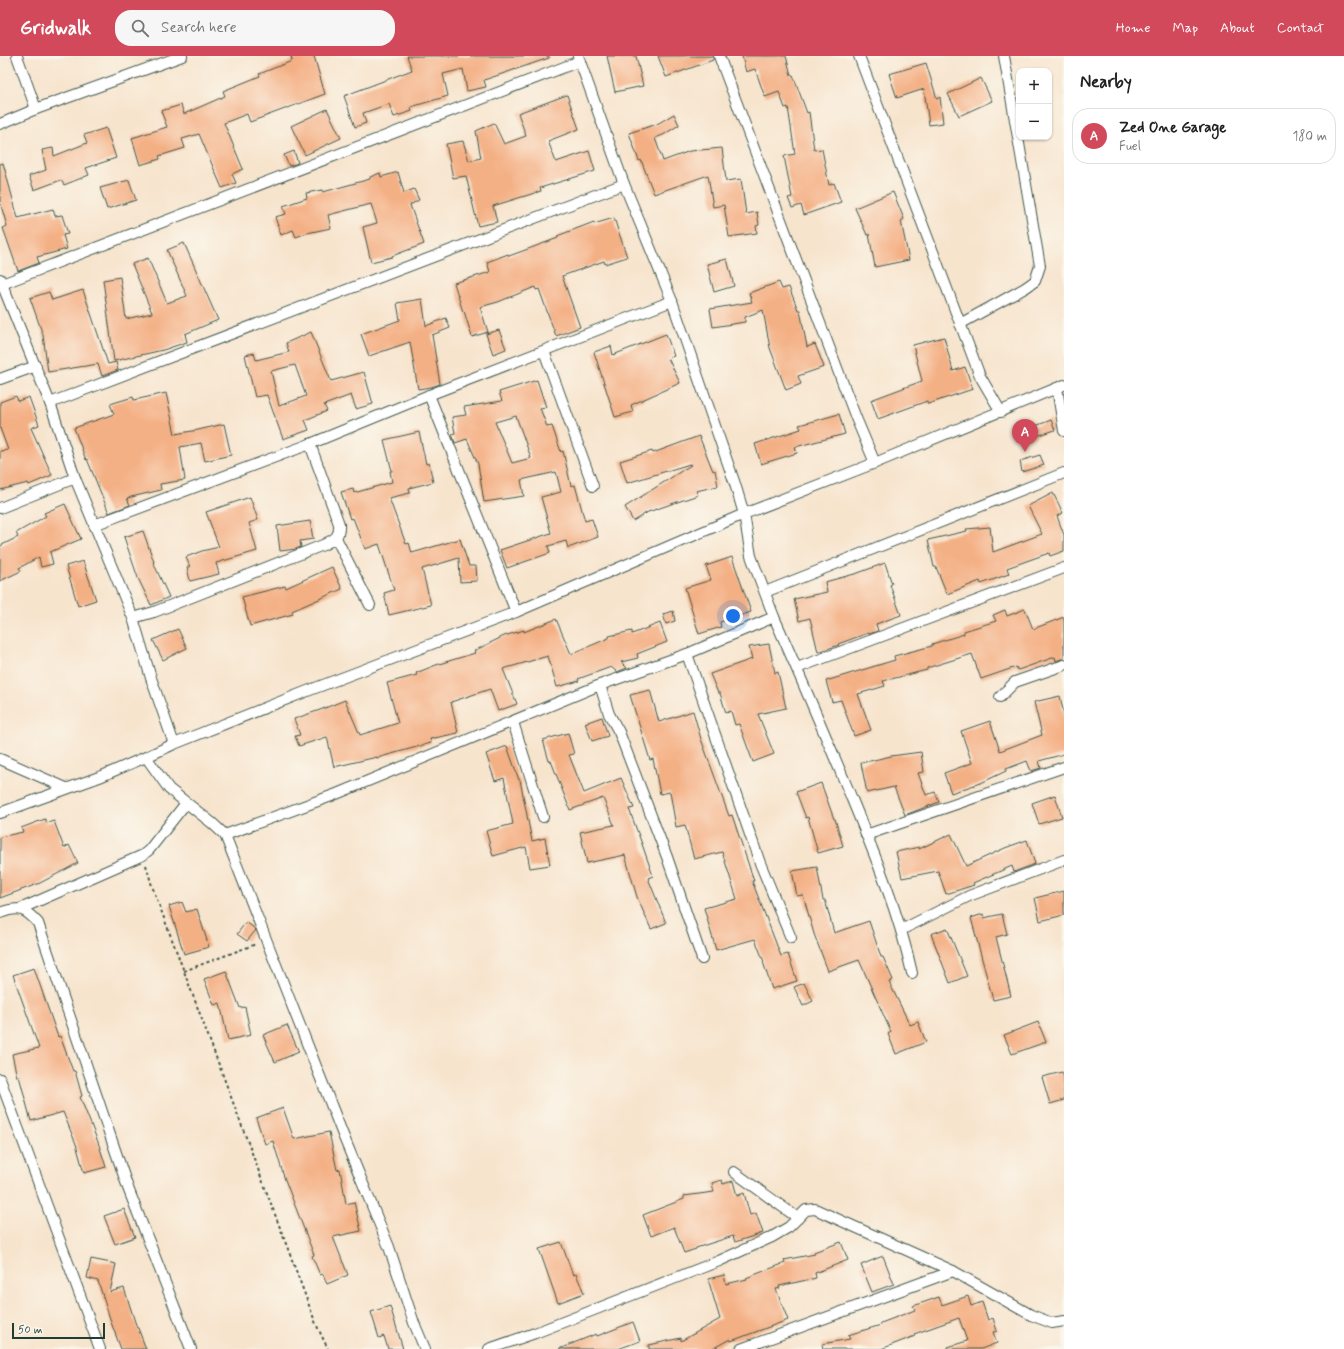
<!DOCTYPE html>
<meta charset="utf-8">
<style>
body{margin:0;font-family:Mynerve,sans-serif;background:#f6f6f6;color:#222}
.controls{position:absolute;right:12px;top:12px;display:grid;overflow:hidden;border-radius:8px;box-shadow:0 1px 3px #0004}
.controls button{width:36px;height:36px;display:grid;place-items:center;padding:0;border:0;border-bottom:1px solid #e0e0e0;background:#fff;color:#222;font:20px sans-serif}
.scale{position:absolute;left:12px;bottom:10px;width:93px;box-sizing:border-box;padding-left:4px;border:2px solid #1f3d34;border-top:0;font-size:11px;line-height:14px;white-space:nowrap;color:#1f3d34;-webkit-text-stroke:3px #fbf7ec;paint-order:stroke}
.you{position:absolute;left:733px;top:560px;width:14px;height:14px;margin:-10px;border:3px solid #fff;border-radius:50%;background:#1a73e8;box-shadow:0 0 0 6px #1a73e833}
.badge{display:grid;place-items:center;width:26px;height:26px;border-radius:50%;background:#d1495b;color:#fff;font-size:13px;font-weight:700}
.pin{position:absolute;translate:-50% -33px;filter:drop-shadow(0 1px 2px #0008)}
.pin::after{content:'';position:absolute;top:21px;width:14px;height:12px;background:inherit;clip-path:polygon(0 0,100% 0,50% 100%)}
.list{margin:0;padding:0;list-style:none}
h2{display:flex;justify-content:space-between;align-items:center;height:52px;margin:0;padding:0 16px;font-size:17px}
h2 small{font-size:13px;font-weight:400;color:#767676}
.list li{display:grid;grid-template-columns:26px 1fr auto;gap:12px;align-items:center;box-sizing:border-box;height:56px;margin:0 8px 8px;padding:0 8px;border:1px solid #e0e0e0;border-radius:16px}
.list b{display:block;font-size:15px;white-space:nowrap}
.list p{margin:0;font-size:13px;white-space:nowrap;color:#767676}
.list em{font-size:13px;font-style:normal;color:#767676}
.icon{flex:none;width:22px;height:22px;fill:none;stroke:currentColor;stroke-width:2;stroke-linecap:round;stroke-linejoin:round}
.map{position:relative;flex:none;width:1064px;height:1293px;overflow:hidden}
header{display:flex;align-items:center;gap:24px;box-sizing:border-box;height:56px;padding:0 20px;background:#d1495b;color:#fff}
header strong{font-size:19px}
nav{display:flex;gap:22px;margin-inline-start:auto;font-size:14px}
.search{width:280px;height:36px;background:#f6f6f6;display:flex;align-items:center;gap:10px;box-sizing:border-box;padding:0 14px;border-radius:16px;color:#767676;font-size:15px}
main{display:flex}
aside{flex:1;background:#fff}
.map>svg:first-child{display:block}
.building{fill:#f4b085;fill-rule:evenodd}
.lines{fill:none;stroke-linecap:round;stroke-linejoin:round}
.street-casing{stroke:#3f564b;stroke-width:12}
.path{stroke:#3f564b;stroke-width:2;stroke-dasharray:3 3;stroke-linecap:butt}
.street{stroke:#fff;stroke-width:10}
</style>
<header>
<strong>Gridwalk</strong>
<div class="search"><svg class="icon" aria-label="search" viewBox="0 0 24 24"><circle cx="10" cy="10" r="6"/><path d="M15 15l6 6"/></svg>Search here</div>
<nav><a>Home</a><a>Map</a><a>About</a><a>Contact</a></nav>
</header>
<main>
<div class="map">
<svg width="1064" height="1293" viewBox="0 0 1064 1293">
<rect width="100%" height="100%" fill="#fbf7ec"/>
<filter id="ink" filterUnits="userSpaceOnUse"><feTurbulence type="fractalNoise" baseFrequency=".025" numOctaves="2"/><feDisplacementMap in="SourceGraphic" scale="8" xChannelSelector="R" yChannelSelector="G"/><feConvolveMatrix kernelMatrix="1 2 1 2 8 2 1 2 1" color-interpolation-filters="sRGB"/></filter>
<filter id="wash" filterUnits="userSpaceOnUse"><feTurbulence type="fractalNoise" baseFrequency=".012" numOctaves="4" result="noise"/><feDisplacementMap in="SourceGraphic" scale="16" xChannelSelector="R" yChannelSelector="G"/><feGaussianBlur stdDeviation="0.9" result="paint"/><feColorMatrix in="noise" values="0 0 0 0 0 0 0 0 0 0 0 0 0 0 0 0 0 1.4 0 .05"/><feComposite in="paint" operator="in"/></filter>
<g filter="url(#wash)">
<rect width="100%" height="100%" fill="#f7e4cd"/>
<g id="blocks">
<!-- building -->
<g class="building">
<polygon points="291,0 314,0 325,38 250,66 247,58 224,67 243,113 232,118 236,127 222,132 199,78 182,83 185,92 159,100 160,103 140,109 132,82 167,71 161,55 181,49 184,58 225,40 223,35 260,20 259,18 292,5"/>
<polygon points="407,0 549,0 549,2 484,24 486,31 467,35 463,13 443,18 448,40 411,51 412,55 394,61 389,48 363,57 366,67 355,71 344,40 412,14"/>
<polygon points="607,0 636,0 643,30 615,36"/>
<polygon points="658,0 713,0 713,4 666,21"/>
<polygon points="742,0 786,0 791,19 793,19 807,57 809,56 814,94 822,93 829,129 834,127 841,146 804,159 801,149 792,152 788,142 792,141 784,100 795,98 788,51 785,52 779,36 765,41 755,13 746,16"/>
<polygon points="926,7 937,43 940,41 943,67 929,69 924,33 897,42 889,18"/>
<polygon points="981,22 992,45 959,60 948,38"/>
<polygon points="567,39 579,73 548,85 556,106 589,95 595,115 540,132 541,135 493,150 497,166 478,170 466,120 453,122 446,88 463,85 469,105 481,102 476,75 494,67 504,88 526,80 518,57"/>
<polygon points="327,53 341,82 305,99 291,70"/>
<polygon points="674,58 679,69 663,79 655,82 663,105 690,95 722,92 726,125 741,123 746,158 757,156 759,169 756,170 757,177 729,181 724,149 713,151 708,119 654,138 641,104 639,105 629,77 657,68"/>
<polygon points="106,72 116,102 86,112 89,119 64,129 61,124 34,134 29,120 46,114 42,94 53,92 54,100 87,87 84,79"/>
<polygon points="294,95 298,107 289,110 284,99"/>
<polygon points="3,107 18,162 53,153 55,160 62,159 68,178 63,179 67,193 37,201 39,207 18,215 3,172 7,170 0,146 0,108"/>
<polygon points="398,116 404,137 414,133 419,144 410,149 424,188 392,200 392,201 371,206 363,171 377,167 371,148 328,159 331,172 307,177 296,181 293,174 281,179 275,161 286,158 283,150 307,142 306,137 322,134 323,136 370,123 370,121 380,117 381,121"/>
<polygon points="129,124 136,144 107,153 100,132"/>
<polygon points="893,136 904,163 901,165 909,204 875,211 869,178 867,179 855,152"/>
<polygon points="614,162 627,201 605,208 604,205 562,220 580,271 556,280 539,233 536,234 535,231 498,246 480,251 488,276 472,281 464,255 463,256 454,227 490,216 487,206 508,198 509,200 558,182 557,180 594,166 594,168"/>
<polygon points="184,187 218,264 185,278 187,286 163,294 114,305 103,224 120,221 126,263 152,257 132,208 148,202 167,247 187,240 167,194"/>
<polygon points="727,203 734,230 714,236 707,208"/>
<polygon points="779,226 782,233 789,231 798,254 800,254 807,291 815,288 824,311 798,320 801,328 786,334 770,292 763,254 745,261 745,266 713,271 710,253 752,246 749,237"/>
<polygon points="83,234 108,308 116,306 118,314 102,320 98,308 48,316 43,279 30,242 49,236 52,244"/>
<polygon points="422,243 426,270 446,262 450,272 432,279 440,328 431,331 418,333 410,286 369,300 361,278 400,264 397,247"/>
<polygon points="499,274 506,293 493,298 486,278"/>
<path d="M 311,276 L 331,325 L 364,316 L 373,348 L 356,353 L 351,339 L 324,349 L 327,355 L 305,364 L 309,374 L 283,383 L 267,339 L 255,341 L 245,299 L 254,297 L 256,304 L 289,296 L 286,287 ZM 295,309 L 306,340 L 279,350 L 271,315 Z"/>
<polygon points="666,278 674,300 668,302 680,327 631,349 633,356 615,361 594,296 611,290 613,299"/>
<polygon points="944,281 953,315 965,311 973,333 928,348 927,345 878,363 871,344 922,325 913,289"/>
<path d="M 537,324 L 546,351 L 540,352 L 547,371 L 552,370 L 561,396 L 563,395 L 571,430 L 575,429 L 585,465 L 592,463 L 598,481 L 568,492 L 566,485 L 548,490 L 550,497 L 507,512 L 500,494 L 551,477 L 541,441 L 561,436 L 556,416 L 521,424 L 524,440 L 484,446 L 478,408 L 467,383 L 455,387 L 452,378 L 455,377 L 452,361 L 466,359 L 464,351 L 502,345 L 499,336 ZM 516,360 L 531,402 L 512,407 L 495,366 Z"/>
<polygon points="166,337 175,378 198,374 224,368 231,399 205,405 201,387 180,391 185,424 160,428 161,434 127,442 130,449 109,457 87,403 86,404 74,372 114,358 110,348 133,341 134,344"/>
<polygon points="16,340 18,345 29,341 39,369 31,372 52,419 29,429 28,427 0,434 0,395 8,394 0,372 0,346"/>
<polygon points="839,358 845,378 795,391 797,397 761,408 755,388 801,373 799,369"/>
<polygon points="1051,364 1055,374 1028,383 1025,374"/>
<polygon points="419,376 426,408 429,407 433,426 409,432 410,437 389,442 406,488 409,487 412,497 460,483 469,510 476,510 477,525 460,526 459,502 422,513 431,549 389,559 384,537 394,534 379,488 365,493 353,462 350,463 341,436 353,433 354,437 392,426 390,415 392,415 384,384"/>
<polygon points="699,380 713,415 715,414 718,430 696,435 698,439 648,456 633,465 625,451 691,409 690,408 627,427 620,405 652,395 653,397"/>
<polygon points="1040,399 1044,409 1022,416 1020,405"/>
<polygon points="1053,437 1063,457 1057,460 1064,479 1064,495 1050,500 1049,497 1007,512 1009,518 981,528 980,525 947,538 936,511 934,511 928,484 967,475 966,473 990,471 993,496 1042,478 1028,450"/>
<polygon points="250,441 258,464 249,467 257,495 216,507 219,518 190,525 187,511 190,511 186,501 202,495 219,491 206,456"/>
<polygon points="65,448 81,483 50,496 53,508 41,511 39,501 19,512 21,515 0,525 0,490 18,481 16,477 46,460 44,457"/>
<polygon points="310,465 313,483 300,485 301,491 296,493 280,495 277,470"/>
<polygon points="143,475 154,506 153,506 169,541 151,549 138,522 124,481"/>
<polygon points="732,501 751,556 720,566 721,571 699,578 685,532 711,524 706,510"/>
<polygon points="83,505 96,544 78,550 66,510"/>
<polygon points="885,507 892,528 890,529 901,559 876,568 878,575 869,578 868,577 838,588 839,589 818,596 810,562 799,565 794,543 827,536 825,526 858,517"/>
<polygon points="332,511 342,533 292,555 293,558 250,570 242,541 285,530 286,532"/>
<polygon points="1025,553 1033,573 1064,561 1064,602 1056,605 1055,601 1018,614 1016,611 981,623 972,598 927,612 927,614 883,625 885,630 858,638 871,674 854,680 841,644 832,646 826,625 895,604 894,600 932,590 932,588 964,578 964,575 996,565 993,559 1005,554 1007,560"/>
<polygon points="673,555 675,565 666,568 663,558"/>
<polygon points="556,563 571,598 609,582 609,580 632,575 632,578 660,567 667,586 637,598 638,602 621,606 627,612 617,616 611,611 578,623 579,625 557,631 548,600 503,613 517,648 498,655 490,633 451,646 458,677 430,683 431,687 377,702 377,701 334,711 327,681 299,690 295,680 300,679 294,663 320,654 345,644 360,679 398,667 387,627 417,619 416,617 436,609 475,597 474,595 504,580 524,574 524,576"/>
<polygon points="178,573 187,592 163,604 153,584"/>
<polygon points="769,588 775,617 778,616 786,652 758,658 774,698 753,706 739,668 735,669 731,655 726,657 720,637 718,637 710,618 752,603 749,591"/>
<polygon points="650,634 659,666 693,655 701,683 729,760 732,759 754,825 752,825 781,900 788,898 797,925 772,933 763,906 764,906 755,883 716,894 704,852 737,843 722,796 694,803 685,769 676,771 670,736 660,738 653,703 650,704 630,639"/>
<polygon points="1060,640 1064,659 1064,698 1039,705 1041,712 1031,715 1027,705 1006,713 1006,715 983,726 951,737 944,717 972,707 961,675 990,665 1000,695 1042,679 1034,646"/>
<polygon points="602,661 608,680 592,685 585,667"/>
<polygon points="568,677 574,698 569,699 584,737 621,722 634,752 629,753 642,788 653,820 648,822 666,867 651,873 637,841 625,799 587,807 580,776 614,769 603,742 570,754 551,705 549,705 543,684"/>
<polygon points="507,690 519,724 520,724 532,785 545,782 550,809 530,812 526,791 493,800 486,775 513,768 504,722 495,725 486,698"/>
<polygon points="921,696 924,716 918,717 926,739 935,736 939,746 905,759 894,731 867,737 861,707 891,700"/>
<polygon points="821,727 834,763 835,763 843,790 818,797 808,761 806,762 796,736"/>
<polygon points="1055,739 1062,761 1039,768 1032,747"/>
<polygon points="45,763 47,767 54,765 64,792 69,789 78,807 40,827 0,842 0,781 23,776 21,772"/>
<polygon points="951,778 966,810 1005,792 1027,784 1035,808 1014,816 1012,810 973,827 974,829 946,838 938,815 902,822 896,796 919,791 919,793"/>
<polygon points="817,811 823,844 825,844 834,877 869,865 881,901 883,901 893,924 889,926 910,969 918,966 926,986 896,998 888,978 891,976 859,904 828,915 814,878 803,839 797,840 792,815"/>
<polygon points="1064,835 1064,859 1040,865 1035,842"/>
<polygon points="182,846 186,856 197,853 209,891 184,898 169,850"/>
<polygon points="983,858 984,862 1002,858 1007,878 996,881 1011,940 993,944 971,862"/>
<polygon points="246,866 254,872 256,874 247,885 237,878"/>
<polygon points="947,872 967,920 950,927 931,878"/>
<polygon points="34,912 58,981 60,980 73,1015 75,1015 82,1040 80,1041 98,1086 106,1111 84,1117 76,1088 63,1056 31,1065 19,1020 17,1021 12,998 39,992 13,919"/>
<polygon points="226,915 240,952 245,951 251,979 228,984 220,947 214,949 204,923"/>
<polygon points="804,927 813,945 803,950 794,931"/>
<polygon points="1038,966 1046,986 1012,998 1004,979"/>
<polygon points="287,969 299,996 275,1006 263,979"/>
<polygon points="1062,1016 1064,1021 1064,1044 1050,1048 1042,1021"/>
<polygon points="283,1052 294,1083 329,1076 337,1114 340,1113 346,1148 354,1146 361,1175 333,1181 348,1219 327,1228 323,1218 320,1219 312,1200 314,1199 284,1121 273,1085 265,1088 256,1062"/>
<polygon points="722,1124 723,1128 733,1125 737,1140 744,1137 750,1159 756,1157 763,1177 735,1186 733,1180 696,1192 696,1193 684,1197 674,1171 651,1180 643,1159 684,1143 684,1140 714,1136 712,1127"/>
<polygon points="124,1153 135,1181 115,1188 104,1160"/>
<polygon points="561,1186 573,1219 576,1218 584,1237 558,1247 539,1193"/>
<polygon points="841,1186 848,1204 815,1217 816,1222 779,1230 780,1232 776,1233 788,1264 731,1285 730,1283 712,1293 649,1293 649,1289 681,1282 681,1285 720,1263 708,1223 724,1219 726,1228 747,1223 746,1222 785,1207 784,1204 815,1198 814,1196"/>
<polygon points="883,1200 894,1228 872,1236 861,1209"/>
<polygon points="91,1203 116,1208 110,1236 124,1232 137,1272 138,1272 146,1293 121,1293 112,1269 98,1225 87,1222"/>
<polygon points="968,1240 971,1250 982,1246 988,1264 993,1262 997,1275 993,1276 997,1287 981,1293 948,1293 948,1291 967,1285 959,1262 914,1278 915,1280 881,1293 823,1293 822,1288 850,1283 848,1279 881,1269 881,1267 915,1254 913,1250 939,1241 942,1249"/>
<polygon points="390,1250 403,1293 388,1293 384,1280 379,1282 371,1256"/>
<polygon points="633,1266 640,1285 618,1293 559,1293 596,1278 597,1280"/>
</g>
</g>
</g>
<g filter="url(#ink)">
<use href="#blocks" fill-opacity="0" stroke="#3f564b" stroke-width="1"/>
<g class="lines">
<defs>
<g id="street">
<polyline points="17,0 36,53"/>
<polyline points="719,0 856,362 875,407"/>
<polyline points="859,0 980,320 1001,356"/>
<polyline points="0,68 36,53 182,0"/>
<path d="M 0,223 L 50,347 L 75,422 L 133,562 L 154,556 L 323,489 C 334,483 340,482 339,468 L 310,388"/>
<polyline points="2,228 580,5"/>
<polyline points="960,268 1025,232 1035,225 1040,210 1004,0"/>
<polyline points="544,295 593,430"/>
<polyline points="0,323 36,310"/>
<polyline points="1057,332 1064,375"/>
<polyline points="429,339 516,556"/>
<polyline points="50,347 624,128"/>
<polyline points="0,452 75,422"/>
<polyline points="94,469 310,388 429,339 672,245"/>
<polyline points="336,482 370,549"/>
<polyline points="765,536 1064,417"/>
<path d="M 774,561 C 799,617 823,674 847,731 C 872,792 898,853 912,917"/>
<polyline points="133,562 151,622 174,688"/>
<polyline points="687,598 760,807 791,882"/>
<polyline points="797,612 1064,512"/>
<polyline points="600,629 609,658 619,676 667,801 702,903"/>
<polyline points="1000,641 1015,626 1064,609"/>
<polyline points="513,666 543,761"/>
<polyline points="146,701 169,733 212,767 225,779 343,1079 389,1191 414,1267 425,1293"/>
<polyline points="0,703 66,732"/>
<polyline points="0,757 102,720 146,701 174,688 310,634 516,556 744,458 875,407 1064,329"/>
<polyline points="225,779 334,739 600,629 687,598 774,561 751,500 744,458 735,428 672,245 624,128 578,0"/>
<polyline points="866,779 1064,711"/>
<polyline points="20,853 143,799 149,794 186,747"/>
<path d="M 0,857 C 18,850 25,852 38,867 L 128,1132 L 191,1293"/>
<polyline points="901,874 969,840 1064,804"/>
<polyline points="0,1023 100,1293"/>
<polyline points="734,1116 798,1162"/>
<polyline points="489,1293 535,1277 719,1205 772,1181 789,1171 806,1154 815,1153 953,1215 1031,1259 1052,1267 1064,1265"/>
<polyline points="741,1293 953,1215"/>
</g>
</defs>
<!-- street casing -->
<use href="#street" class="street-casing"/>
<!-- path -->
<g class="path">
<polyline points="146,809 152,830 316,1268 328,1293"/>
<polyline points="184,915 256,888"/>
</g>
<!-- street -->
<use href="#street" class="street"/>
</g>
</g>
</svg>
<div class="controls">
<button>+</button>
<button>−</button>
</div>
<div class="scale">50 m</div>
<div class="you"></div>
<div class="pin badge" style="left:1025px;top:396px">A</div>
</div>
<aside>
<h2>Nearby<small></small></h2>
<ul class="list">
<li><span class="badge">A</span><div><b>Zed One Garage</b><p>Fuel</p></div><em>180 m</em></li>
</ul>
</aside>
</main>
